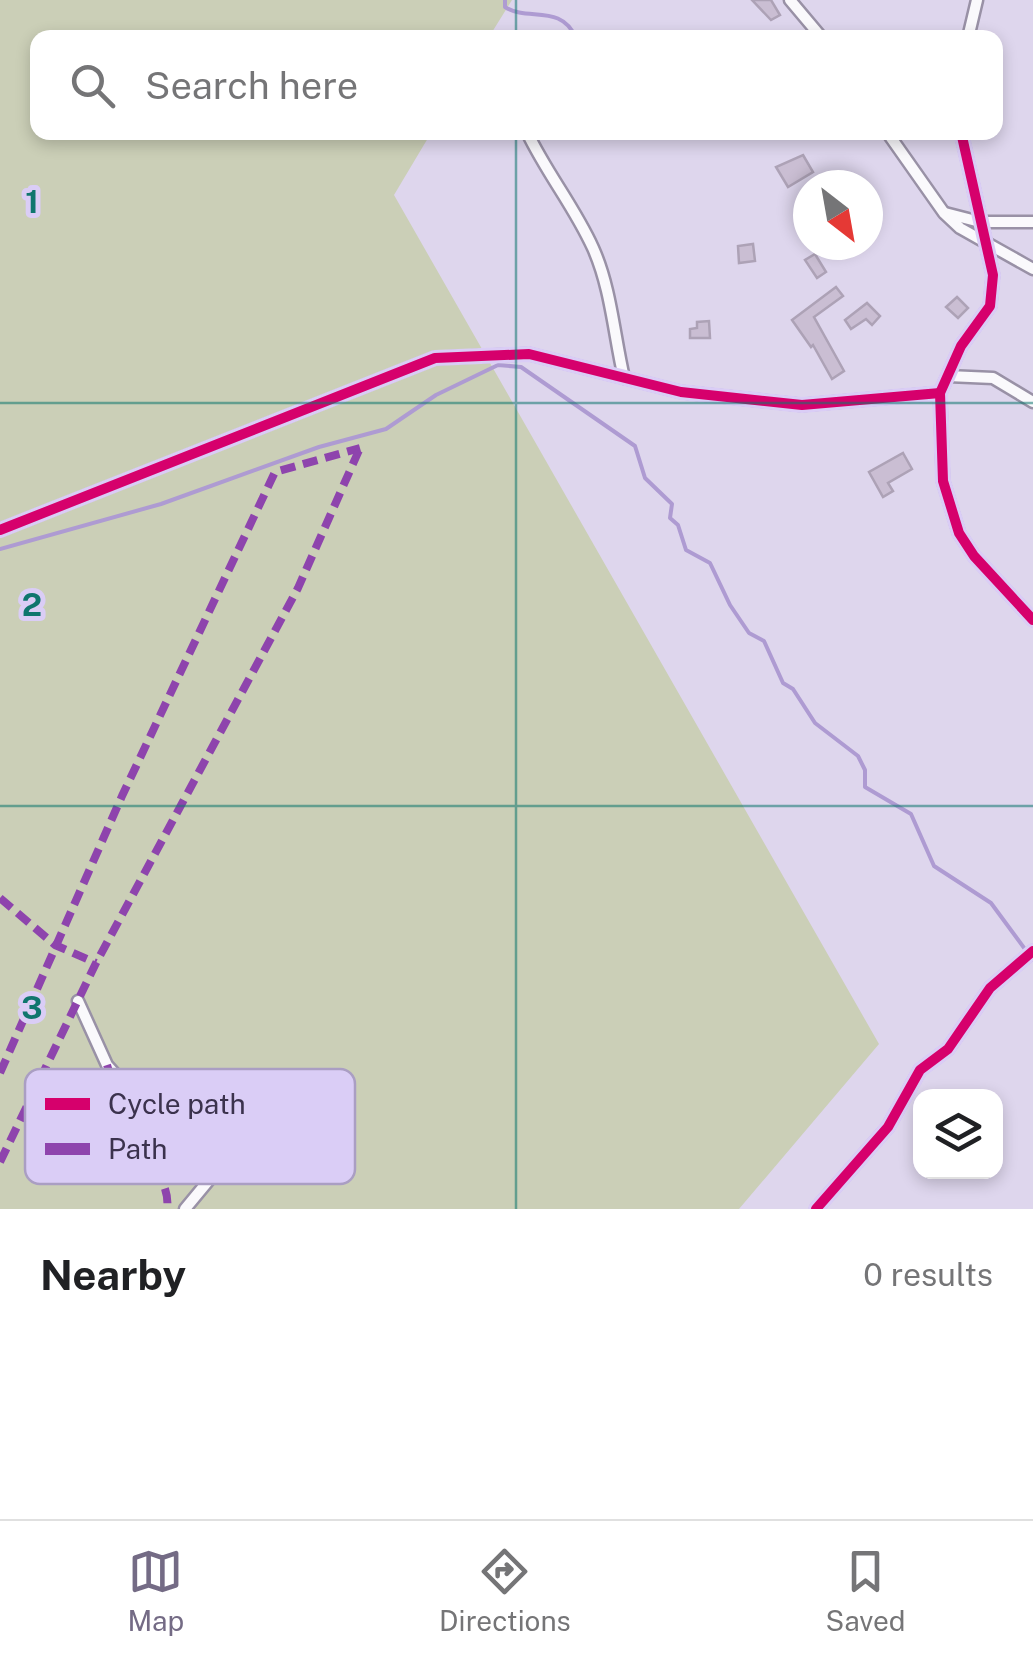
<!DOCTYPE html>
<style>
body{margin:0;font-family:"Public Sans",sans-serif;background:#f6f6f6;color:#202124}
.controls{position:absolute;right:30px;bottom:30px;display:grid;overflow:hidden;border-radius:20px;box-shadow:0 5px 15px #0003}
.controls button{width:90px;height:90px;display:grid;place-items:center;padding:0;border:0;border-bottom:2px solid #e0e0e0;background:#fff;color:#202124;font:50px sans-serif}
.compass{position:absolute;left:793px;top:170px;width:90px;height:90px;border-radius:50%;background:#fff;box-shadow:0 5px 15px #0003;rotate:149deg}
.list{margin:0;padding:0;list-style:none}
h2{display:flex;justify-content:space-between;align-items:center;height:130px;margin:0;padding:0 40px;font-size:42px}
h2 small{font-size:32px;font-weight:400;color:#757577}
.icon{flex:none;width:55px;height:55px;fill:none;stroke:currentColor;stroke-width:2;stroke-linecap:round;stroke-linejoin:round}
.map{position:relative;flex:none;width:1033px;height:1209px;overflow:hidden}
.search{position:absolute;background:#fff;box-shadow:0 5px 15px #0003;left:30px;right:30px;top:30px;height:110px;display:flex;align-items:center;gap:25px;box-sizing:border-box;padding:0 35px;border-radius:20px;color:#757577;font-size:38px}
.sheet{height:310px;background:#fff}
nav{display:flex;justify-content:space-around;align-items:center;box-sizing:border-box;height:140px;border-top:2px solid #e0e0e0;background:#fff;font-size:28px;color:#757577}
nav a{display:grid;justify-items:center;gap:5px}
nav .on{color:#746b85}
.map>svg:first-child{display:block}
.green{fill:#cbcfb7}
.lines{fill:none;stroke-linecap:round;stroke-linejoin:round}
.stream{stroke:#ae9bd2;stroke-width:4}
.building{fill:#cabed3;stroke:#ada2b6;stroke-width:2.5}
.street-casing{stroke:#9991a6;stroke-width:15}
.street{stroke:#faf9fc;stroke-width:10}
.quiet{stroke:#8e44ad;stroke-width:8;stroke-dasharray:15 8;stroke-linecap:butt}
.cycleway-casing{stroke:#dacdf6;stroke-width:16}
.cycleway{stroke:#d6006c;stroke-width:10}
.grid{fill:none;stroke:#0f766e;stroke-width:2.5;stroke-opacity:0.55}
.key{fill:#dacdf6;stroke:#aa9ec3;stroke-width:2.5}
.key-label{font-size:28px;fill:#3b324d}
.grid-label{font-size:32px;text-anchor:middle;font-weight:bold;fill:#0f766e;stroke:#dacdf6;stroke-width:10;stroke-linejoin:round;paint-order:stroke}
</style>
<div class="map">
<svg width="1033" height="1209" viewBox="0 0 1033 1209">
<rect width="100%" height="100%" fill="#ded6ed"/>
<!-- green -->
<polygon class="green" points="0,0 512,0 489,37 38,38 38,132 431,133 394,195 879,1044 739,1209 0,1209"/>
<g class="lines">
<!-- stream -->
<g class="stream">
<path d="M 505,0 L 505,7 C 528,22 561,3 576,38"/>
<polyline points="0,549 161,504 319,447 386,429 436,395 498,365 521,367 635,446 645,478 672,504 670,518 678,525 686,550 710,563 730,605 749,633 764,641 783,683 793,689 815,723 858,756 865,770 865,787 911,814 934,866 991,903 1033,960"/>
</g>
</g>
<!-- building -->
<g class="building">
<polygon points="752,0 771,0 780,15 771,20"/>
<polygon points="803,155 813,172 788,187 776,167"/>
<polygon points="753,244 755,261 739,263 738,246"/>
<polygon points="815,254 826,272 817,278 805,260"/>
<polygon points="836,287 843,296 814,317 844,371 832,379 813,345 811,347 792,320"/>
<polygon points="957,297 968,308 958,318 946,307"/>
<polygon points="867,303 880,316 872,325 866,319 851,329 845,320"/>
<polygon points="709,321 710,338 690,338 690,329 697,328 697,322"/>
<polygon points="903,453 912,469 888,483 893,491 883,497 869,472"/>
</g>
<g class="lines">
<defs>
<g id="street">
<polyline points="790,0 822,38"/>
<polyline points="968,38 977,0"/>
<path d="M 527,132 C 547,174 574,206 593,248 C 611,288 614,335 624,378"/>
<polyline points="887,132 944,213 960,228 1033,269"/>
<polyline points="961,132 993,275 990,306 961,346 940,393 943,481 959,533 974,556 1033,620"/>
<polyline points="945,213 980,222 1033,222"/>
<polyline points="948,376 993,378 1033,402"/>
<polyline points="0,530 435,358 529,354 681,392 802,405 940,393"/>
<polyline points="78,1001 107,1065 155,1119 168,1143 207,1167 209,1180 185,1209"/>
<polyline points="816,1209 888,1127 920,1070 948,1049 990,988 1033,951"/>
</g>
</defs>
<!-- street casing -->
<use href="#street" class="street-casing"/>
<!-- street -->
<use href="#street" class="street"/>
<!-- quiet -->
<g class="quiet">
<polyline points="0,898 55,945 96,963"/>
<path d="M 107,1065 C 113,1082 116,1102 122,1119 C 133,1147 172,1176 167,1209"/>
<polyline points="0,1073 122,796 275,472 360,448"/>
<polyline points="0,1162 96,963 298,588 360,448"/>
</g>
<defs>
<g id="cycleway">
<polyline points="961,132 993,275 990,306 961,346 940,393 943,481 959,533 974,556 1033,620"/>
<polyline points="0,530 435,358 529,354 681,392 802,405 940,393"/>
<polyline points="816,1209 888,1127 920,1070 948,1049 990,988 1033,951"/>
</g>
</defs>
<!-- cycleway casing -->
<use href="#cycleway" class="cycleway-casing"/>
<!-- cycleway -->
<use href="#cycleway" class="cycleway"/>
</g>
<!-- grid -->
<path class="grid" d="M 516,0 L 516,38M 516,132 L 516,1209M 0,403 L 1033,403M 0,806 L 1033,806"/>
<!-- legend -->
<rect x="25" y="1069" width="330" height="115" rx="15" class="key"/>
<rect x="45" y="1098" width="45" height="12" fill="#d6006c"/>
<rect x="45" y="1143" width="45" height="12" fill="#8e44ad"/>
<g class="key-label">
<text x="108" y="1114">Cycle path</text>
<text x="108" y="1159">Path</text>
</g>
<g class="grid-label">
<text x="32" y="213">1</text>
<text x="32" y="616">2</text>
<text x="32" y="1019">3</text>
</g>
</svg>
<div class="controls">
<button><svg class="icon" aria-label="layers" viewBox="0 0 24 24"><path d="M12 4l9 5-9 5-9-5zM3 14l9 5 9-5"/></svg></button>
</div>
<svg class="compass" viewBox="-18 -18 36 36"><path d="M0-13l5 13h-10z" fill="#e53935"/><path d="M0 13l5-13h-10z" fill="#757577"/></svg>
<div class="search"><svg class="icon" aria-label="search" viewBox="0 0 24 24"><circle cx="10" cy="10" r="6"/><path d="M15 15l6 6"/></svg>Search here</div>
</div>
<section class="sheet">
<h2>Nearby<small>0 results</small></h2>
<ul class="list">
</ul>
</section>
<nav>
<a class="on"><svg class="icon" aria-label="map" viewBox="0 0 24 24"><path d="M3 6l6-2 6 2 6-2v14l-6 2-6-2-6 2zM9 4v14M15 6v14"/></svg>Map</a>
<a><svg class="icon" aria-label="directions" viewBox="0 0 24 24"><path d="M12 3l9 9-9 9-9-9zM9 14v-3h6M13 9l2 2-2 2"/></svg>Directions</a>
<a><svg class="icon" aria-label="saved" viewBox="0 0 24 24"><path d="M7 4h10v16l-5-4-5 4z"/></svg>Saved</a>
</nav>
